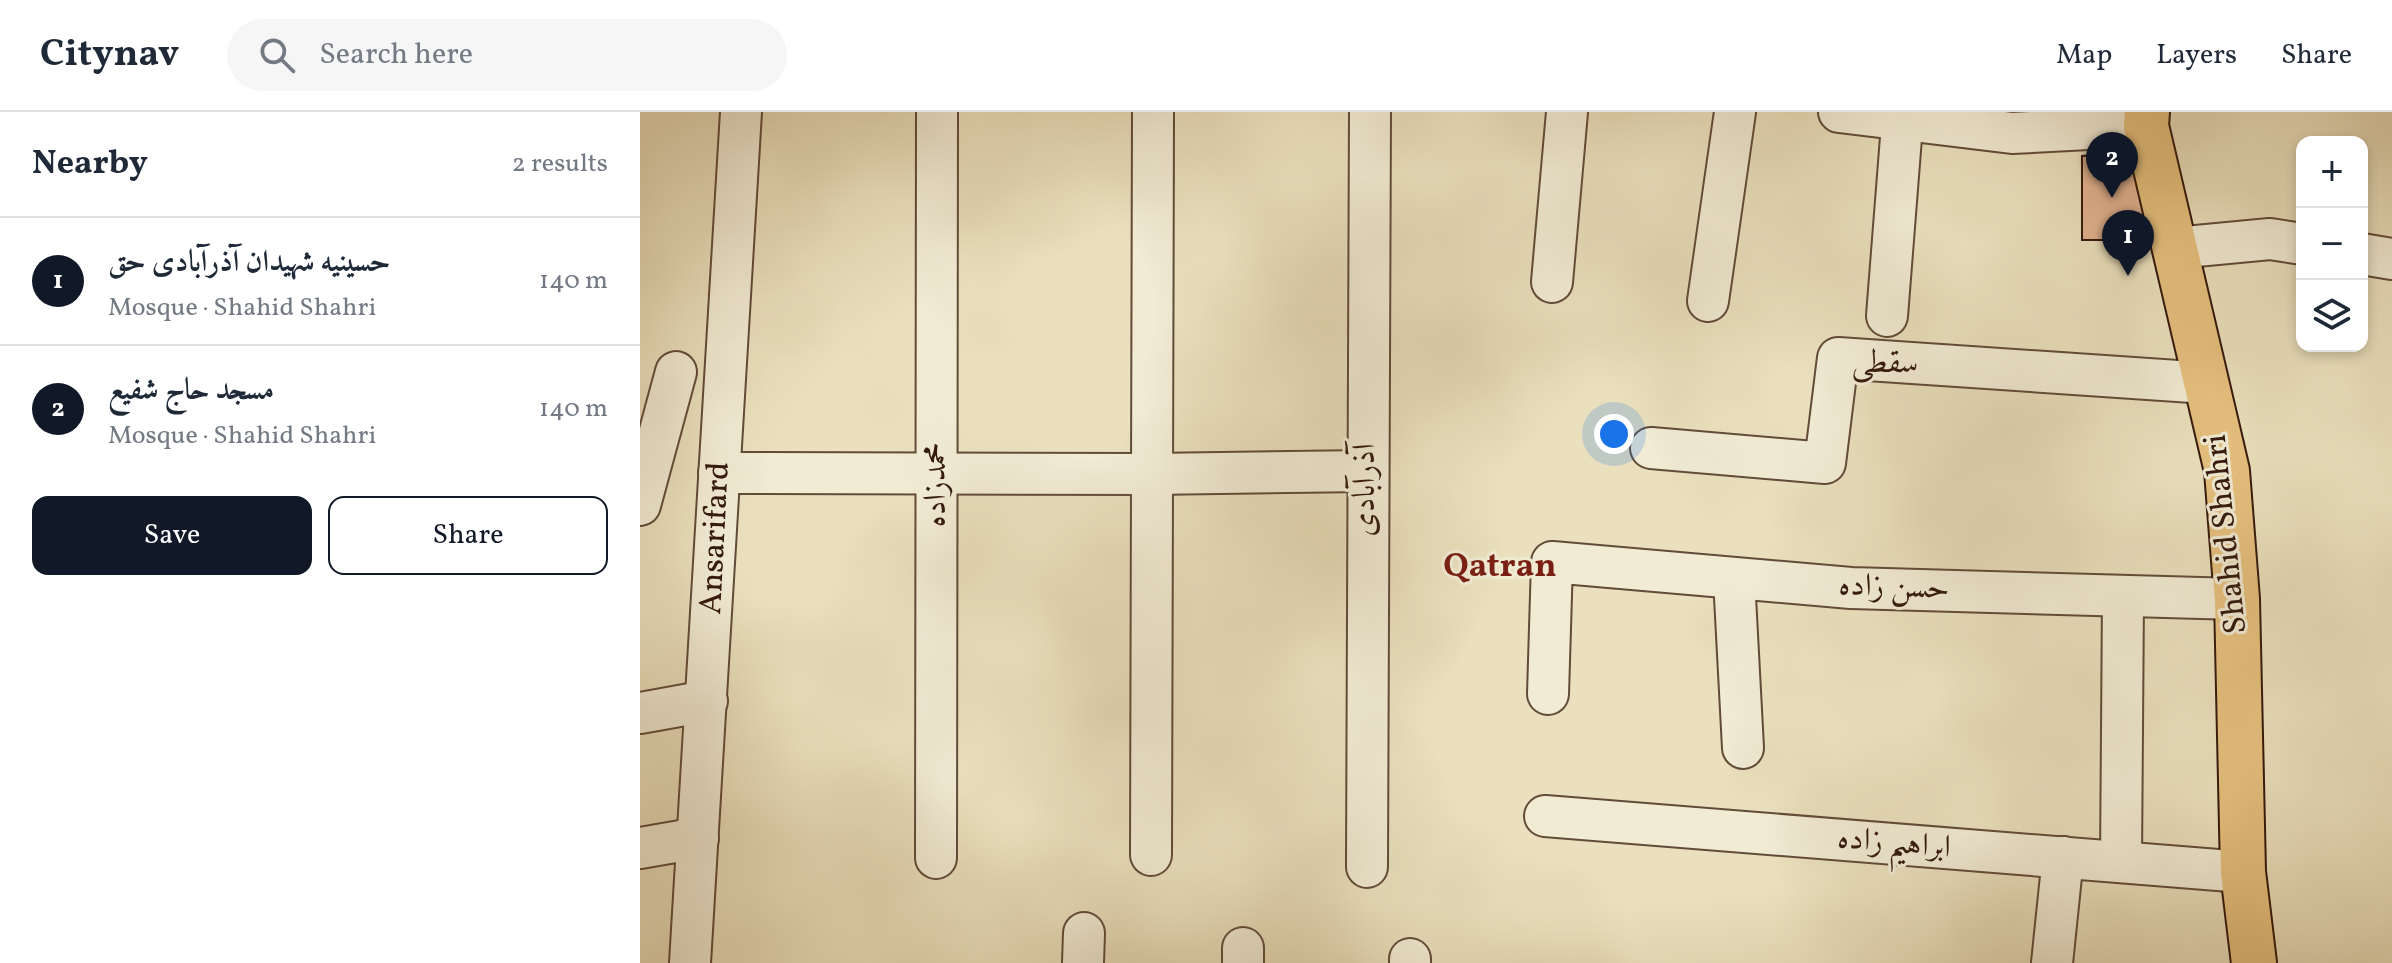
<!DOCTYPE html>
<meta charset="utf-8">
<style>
body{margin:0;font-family:Vollkorn,Amiri,serif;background:#f6f6f7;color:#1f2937}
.controls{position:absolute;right:24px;top:24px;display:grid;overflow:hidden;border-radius:16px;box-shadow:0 4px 12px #0003}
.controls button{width:72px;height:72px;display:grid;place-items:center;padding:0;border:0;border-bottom:2px solid #e0e1e3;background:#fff;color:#1f2937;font:40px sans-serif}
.you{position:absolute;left:974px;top:322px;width:28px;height:28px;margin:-20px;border:6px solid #fff;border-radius:50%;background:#1a73e8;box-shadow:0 0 0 12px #1a73e833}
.badge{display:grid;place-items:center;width:52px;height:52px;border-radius:50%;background:#111827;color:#fff;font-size:26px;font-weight:700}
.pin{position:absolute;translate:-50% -66px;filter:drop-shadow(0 2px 4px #0008)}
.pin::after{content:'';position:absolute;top:42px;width:28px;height:24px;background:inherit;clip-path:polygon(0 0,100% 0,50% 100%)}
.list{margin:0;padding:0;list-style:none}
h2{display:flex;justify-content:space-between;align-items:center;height:104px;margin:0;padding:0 32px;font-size:34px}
h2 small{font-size:26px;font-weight:400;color:#747a83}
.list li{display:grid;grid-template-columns:52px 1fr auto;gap:24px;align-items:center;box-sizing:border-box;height:128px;padding:0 32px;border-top:2px solid #e0e1e3}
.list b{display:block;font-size:30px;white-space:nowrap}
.list p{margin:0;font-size:26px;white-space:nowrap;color:#747a83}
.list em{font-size:26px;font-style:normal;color:#747a83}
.actions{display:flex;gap:16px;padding:24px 32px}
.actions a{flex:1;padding:18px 0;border:2px solid #111827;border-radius:16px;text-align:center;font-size:28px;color:#111827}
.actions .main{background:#111827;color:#fff}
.icon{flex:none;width:44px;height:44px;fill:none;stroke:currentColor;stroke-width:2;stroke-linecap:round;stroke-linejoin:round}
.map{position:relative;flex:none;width:1752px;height:851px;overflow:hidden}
header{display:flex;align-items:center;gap:48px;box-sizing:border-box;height:112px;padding:0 40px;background:#fff;border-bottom:2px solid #e0e1e3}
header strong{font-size:38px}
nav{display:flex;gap:44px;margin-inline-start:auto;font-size:28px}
.search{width:560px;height:72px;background:#f6f6f7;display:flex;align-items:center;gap:20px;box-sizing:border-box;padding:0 28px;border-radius:44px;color:#747a83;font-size:30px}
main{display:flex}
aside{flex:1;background:#fff}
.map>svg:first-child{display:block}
.building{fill:#e1b28f;stroke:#34190d;stroke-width:2}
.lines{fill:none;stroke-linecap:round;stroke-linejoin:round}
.minor-casing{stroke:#624b39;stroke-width:44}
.major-casing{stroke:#34190d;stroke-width:48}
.minor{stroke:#f1ebd4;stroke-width:40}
.major{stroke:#e5c07e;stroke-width:44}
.labels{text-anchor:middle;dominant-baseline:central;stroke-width:6;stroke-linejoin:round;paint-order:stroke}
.street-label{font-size:32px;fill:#34190d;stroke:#f1ebd4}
.neighbourhood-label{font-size:34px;font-weight:bold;fill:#7a1f14;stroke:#f1ebd4}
</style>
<header>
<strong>Citynav</strong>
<div class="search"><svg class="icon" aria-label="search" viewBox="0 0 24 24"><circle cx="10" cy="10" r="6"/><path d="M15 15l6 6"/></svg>Search here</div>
<nav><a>Map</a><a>Layers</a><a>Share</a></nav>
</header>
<main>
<aside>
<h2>Nearby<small>2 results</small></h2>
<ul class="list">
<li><span class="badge">1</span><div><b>حسینیه شهیدان آذرآبادی حق</b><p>Mosque · Shahid Shahri</p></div><em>140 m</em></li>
<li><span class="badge">2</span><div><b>مسجد حاج شفیع</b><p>Mosque · Shahid Shahri</p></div><em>140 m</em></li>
</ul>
<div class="actions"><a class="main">Save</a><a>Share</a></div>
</aside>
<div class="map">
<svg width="1752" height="851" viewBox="0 0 1752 851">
<rect width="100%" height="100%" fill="#eae0bd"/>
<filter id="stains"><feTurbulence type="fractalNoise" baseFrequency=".0025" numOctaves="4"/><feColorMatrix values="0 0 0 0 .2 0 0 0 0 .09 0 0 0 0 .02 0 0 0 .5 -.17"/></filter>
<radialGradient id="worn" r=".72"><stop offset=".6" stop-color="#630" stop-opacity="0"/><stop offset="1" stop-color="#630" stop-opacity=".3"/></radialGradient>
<!-- building -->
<polygon class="building" points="1496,40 1508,128 1442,128 1442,44"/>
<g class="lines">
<defs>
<g id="minor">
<polyline points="1199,0 1372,21 1506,14"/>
<polyline points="1535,136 1630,127 1662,132"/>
<polyline points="1722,142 1752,147"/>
<polyline points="912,170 927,0"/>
<polyline points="1068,189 1095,0"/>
<polyline points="1247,204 1263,0"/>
<polyline points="1011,336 1185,351 1198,246 1567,271"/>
<polyline points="79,361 511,362 726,359"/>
<polyline points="0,393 36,260"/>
<polyline points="1094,466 1103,636"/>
<polyline points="908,582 912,450 1211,476 1597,487"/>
<polyline points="0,601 67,589"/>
<polyline points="905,704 1603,760"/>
<polyline points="0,736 58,726"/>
<polyline points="511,743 513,0"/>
<polyline points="296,746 297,0"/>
<polyline points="1481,750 1483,484"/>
<polyline points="727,755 730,0"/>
<polyline points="50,851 101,0"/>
<polyline points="443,851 444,821"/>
<polyline points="603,851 603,836"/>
<polyline points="770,851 770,847"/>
<polyline points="1412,851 1423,745"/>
</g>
<polyline id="major" points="1507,0 1506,14 1587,359 1597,487 1603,760 1614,851"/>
</defs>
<!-- minor casing -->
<use href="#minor" class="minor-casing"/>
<!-- major casing -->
<use href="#major" class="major-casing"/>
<!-- minor -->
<use href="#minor" class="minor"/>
<!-- major -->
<use href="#major" class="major"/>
</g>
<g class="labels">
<!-- street labels -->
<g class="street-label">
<text transform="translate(1245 252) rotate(1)">سقطی</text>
<text transform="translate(297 373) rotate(-90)">محمدزاده</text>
<text transform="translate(726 378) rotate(-90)">آذرآبادی</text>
<text transform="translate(1587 422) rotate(-96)">Shahid Shahri</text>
<text transform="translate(76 426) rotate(-87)">Ansarifard</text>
<text transform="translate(1254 476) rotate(2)">حسن زاده</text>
<text transform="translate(1254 732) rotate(5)">ابراهیم زاده</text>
</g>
<!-- neighbourhood labels -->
<g class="neighbourhood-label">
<text x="860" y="455">Qatran</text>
</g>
</g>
<rect width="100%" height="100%" filter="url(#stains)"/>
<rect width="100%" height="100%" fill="url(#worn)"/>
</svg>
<div class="controls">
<button>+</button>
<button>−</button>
<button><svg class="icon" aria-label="layers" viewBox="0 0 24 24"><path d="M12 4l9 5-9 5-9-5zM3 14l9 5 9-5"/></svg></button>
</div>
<div class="you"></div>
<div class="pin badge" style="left:1488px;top:164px">1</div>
<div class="pin badge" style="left:1472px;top:86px">2</div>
</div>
</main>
